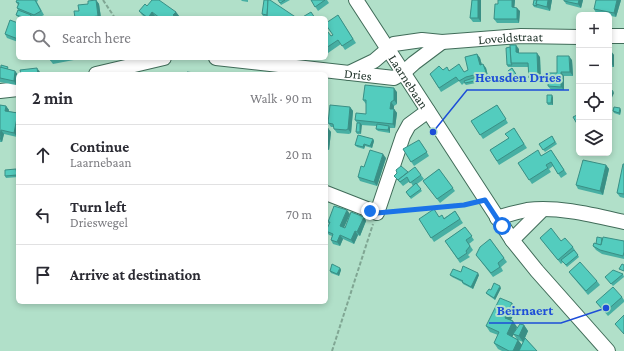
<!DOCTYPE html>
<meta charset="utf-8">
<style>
body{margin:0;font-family:"Crimson Pro",serif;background:#f7f7f7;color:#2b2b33}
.controls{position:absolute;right:12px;top:12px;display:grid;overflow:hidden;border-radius:6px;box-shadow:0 2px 6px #0003}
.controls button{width:36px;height:36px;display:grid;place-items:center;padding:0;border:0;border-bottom:1px solid #e1e1e2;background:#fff;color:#2b2b33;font:20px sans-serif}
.stop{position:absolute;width:12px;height:12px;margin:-9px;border:3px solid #1a73e8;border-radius:50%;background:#fff}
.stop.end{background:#1a73e8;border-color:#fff;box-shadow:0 1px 4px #0008}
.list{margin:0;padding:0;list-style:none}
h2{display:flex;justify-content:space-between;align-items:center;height:52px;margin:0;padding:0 16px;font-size:17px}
h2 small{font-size:13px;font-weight:400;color:#7c7c81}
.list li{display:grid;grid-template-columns:26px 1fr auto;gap:12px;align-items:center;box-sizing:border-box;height:60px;padding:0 16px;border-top:1px solid #e1e1e2}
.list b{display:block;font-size:15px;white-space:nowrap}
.list p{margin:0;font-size:13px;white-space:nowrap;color:#7c7c81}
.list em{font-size:13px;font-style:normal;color:#7c7c81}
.icon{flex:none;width:22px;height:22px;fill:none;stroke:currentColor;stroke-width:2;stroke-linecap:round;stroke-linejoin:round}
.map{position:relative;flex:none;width:624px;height:351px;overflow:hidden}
.search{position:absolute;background:#fff;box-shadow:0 2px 6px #0003;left:16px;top:16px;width:312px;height:44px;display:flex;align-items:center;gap:10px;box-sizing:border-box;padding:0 14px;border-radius:6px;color:#7c7c81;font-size:15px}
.panel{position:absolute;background:#fff;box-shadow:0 2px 6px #0003;left:16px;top:72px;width:312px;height:232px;border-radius:6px}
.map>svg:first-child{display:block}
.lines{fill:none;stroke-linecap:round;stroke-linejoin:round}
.minor-casing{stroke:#406c59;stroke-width:16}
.path{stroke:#80a693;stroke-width:2;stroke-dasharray:4 2;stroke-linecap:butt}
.minor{stroke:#fff;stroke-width:14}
.wall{fill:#47afa3;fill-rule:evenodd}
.shaded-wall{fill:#3a8f85}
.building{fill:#53ccbe;stroke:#3a8f85}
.route{stroke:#1a73e8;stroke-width:5}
.labels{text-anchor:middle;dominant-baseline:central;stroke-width:4;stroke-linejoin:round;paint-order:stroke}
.street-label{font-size:13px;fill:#22352c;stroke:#b1e0c9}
.leader{fill:none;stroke:#1d4ed8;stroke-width:1.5}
.callout-dot{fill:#1d4ed8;stroke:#b1e0c9;stroke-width:1.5}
.callout-label{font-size:14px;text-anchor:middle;font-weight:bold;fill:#1d4ed8;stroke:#b1e0c9;stroke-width:4;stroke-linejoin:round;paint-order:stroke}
</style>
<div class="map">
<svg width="624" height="351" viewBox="0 0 624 351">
<rect width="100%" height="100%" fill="#b1e0c9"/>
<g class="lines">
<defs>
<g id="minor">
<path id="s1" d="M 356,0 L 512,240 L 537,271 L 608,351"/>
<polyline points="609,36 624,36"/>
<path id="s2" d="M 216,58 L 394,78 L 403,73 L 414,63 L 442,42"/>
<path id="s3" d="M 349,73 L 374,61 L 394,44 L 422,40 L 442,42 L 521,36 L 579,37"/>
<polyline points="96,74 164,58"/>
<polyline points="0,91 18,89"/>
<polyline points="326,193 377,213 403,136 409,125 428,111"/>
<path d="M 497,218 C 506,215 517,212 527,210 C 558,206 593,215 624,222"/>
<polyline points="512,240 542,210"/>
</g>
</defs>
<!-- minor casing -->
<use href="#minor" class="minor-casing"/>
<!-- path -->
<g class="path">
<polyline points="103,0 115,18"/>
<polyline points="391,211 474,203"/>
<polyline points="332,351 373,224"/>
</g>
<!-- minor -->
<use href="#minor" class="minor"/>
</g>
<!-- wall -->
<g class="wall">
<polygon points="17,0 38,0 37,2 44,15 38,18 35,18 32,17 32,18 22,18 18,17 16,15 18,10 17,8 18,5 16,2"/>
<polygon points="96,0 99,4 101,18 75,18 79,11 88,4"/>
<polygon points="241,0 248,0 248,2 242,1"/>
<polygon points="278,0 290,0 281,5"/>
<polygon points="311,0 327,0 329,3 318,11"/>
<polygon points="472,0 481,22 473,22 470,18"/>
<polygon points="515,0 514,8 520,11 519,23 497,23 494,19 498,4"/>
<polygon points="534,0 552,0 550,11 534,7 533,5"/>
<polygon points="564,0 583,0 581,8 566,4"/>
<polygon points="621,0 616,17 596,13 594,9"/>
<polygon points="147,6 176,12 179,16 177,18 158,18 155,16 154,18 146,18 142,15 139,11"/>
<polygon points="262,14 297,18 267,17 263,16"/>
<polygon points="338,15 356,43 345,50 341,44 328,53 326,50 326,33 331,36 333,35"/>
<polygon points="18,23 18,42 7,38 5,34"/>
<polygon points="519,49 519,53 540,57 541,82 531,82 529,78 528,67 508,67 507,65"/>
<polygon points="609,51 614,55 614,67 612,67 612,70 609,70"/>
<polygon points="477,54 480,58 482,65 486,68 488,76 484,77 486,81 466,85 464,83 462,85 459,81 441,92 430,74 443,70 464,72 468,70"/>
<polygon points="50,58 79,58 79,59 53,64 50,60"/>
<polygon points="572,60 573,76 564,76 564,90 551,90 548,86 557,73"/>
<polygon points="0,67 9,69 9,70 15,71 18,75 16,85 0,82"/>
<polygon points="512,68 521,81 516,84 508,71"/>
<polygon points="397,92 397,104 394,106 394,109 397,113 395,128 390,128 390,133 378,131 376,129 377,126 361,125 361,134 357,134 356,132 357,123 355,120 366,114 366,104 363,100"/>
<polygon points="553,97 553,105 548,105 547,103"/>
<polygon points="0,105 6,106 9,110 8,111 18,113 18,132 17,137 4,134 2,142 0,142"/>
<polygon points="497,105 508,123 483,139 471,121"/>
<polygon points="350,107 353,111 351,133 349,134 337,133 334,129 334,127 331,127 328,123"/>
<polygon points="621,110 620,115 614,113 613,111"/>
<polygon points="326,128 331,132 329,150 326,150"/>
<polygon points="514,128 527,148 499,165 490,150 509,138"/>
<polygon points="552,136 557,144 545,152 539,144"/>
<polygon points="373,139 374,141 372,148 365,146 364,149 357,147 355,145"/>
<polygon points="422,144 429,156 414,166 403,149"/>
<polygon points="551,150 567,174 561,178 553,166 549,169 551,172 532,184 518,163 541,156"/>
<polygon points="386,158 377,186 360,181 358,177 364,167"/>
<polygon points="624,164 624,198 620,197 617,193"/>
<polygon points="606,165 609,169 603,195 578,189 576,185"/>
<polygon points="16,169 17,171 18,177 6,178 5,176"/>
<polygon points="439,169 455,191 440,203 423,181"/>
<polygon points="408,172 421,175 424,179 417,184 422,191 411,199 406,192 413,186 410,181 403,186 394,176"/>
<polygon points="455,211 463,223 434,242 419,219 439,217 444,218"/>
<polygon points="350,214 344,227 345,228 364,217 366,221 360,236 358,235 354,244 343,239 340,246 333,244 331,240 332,236 329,235 326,231 329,224 328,222"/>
<polygon points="465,227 474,240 469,244 473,250 468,255 470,257 460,263 445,241"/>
<polygon points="540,238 561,241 573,247 579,257 567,267 563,262 561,264"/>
<polygon points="602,238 624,241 624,259 602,254 596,250 593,246"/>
<polygon points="490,239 507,262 501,267 503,271 493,277 476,255"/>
<polygon points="340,268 341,270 339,276 331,273 330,271"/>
<polygon points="461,272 479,275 473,289 463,284 462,282 452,277 450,275"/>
<polygon points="569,272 597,281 600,285 588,295 572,276"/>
<polygon points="623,274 624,277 613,286 607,279"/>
<polygon points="501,288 495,300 488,295 486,293 491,290"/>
<polygon points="622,297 624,300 624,302 608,316 596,302"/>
<path d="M 512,303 L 516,309 L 511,320 L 517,327 L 515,331 L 524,325 L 528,331 L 525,338 L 537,351 L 502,351 L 498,349 L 494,343 L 498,335 L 490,332 L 486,326 ZM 513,334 L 517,339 L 512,337 ZM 518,340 L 523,342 L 522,345 Z"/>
</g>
<!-- shaded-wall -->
<g class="shaded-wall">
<polygon points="96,0 99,4 101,18 100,18 98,16"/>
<polygon points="478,0 481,0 481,22 478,18"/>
<polygon points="512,0 515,0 514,11 512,7"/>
<polygon points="548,0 552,0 550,11 547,7"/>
<polygon points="579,0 583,0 581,8 578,4"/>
<polygon points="617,0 621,0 616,17 614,13"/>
<polygon points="517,8 520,11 519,23 517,19"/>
<polygon points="152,12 155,16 154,18 148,18"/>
<polygon points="176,12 179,16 177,18 175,18 173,15"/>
<polygon points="516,45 519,49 519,56 516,52"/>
<polygon points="611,51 614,55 614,67 611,63"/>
<polygon points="537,53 540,57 541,82 538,78"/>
<polygon points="477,54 480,58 483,69 480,65"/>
<polygon points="569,56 572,60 573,76 570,72"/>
<polygon points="609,63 612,67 612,70 610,66"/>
<polygon points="483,64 486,68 488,76 486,72"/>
<polygon points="37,68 40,72 40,74 38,74"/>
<polygon points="15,71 18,75 16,85 14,81"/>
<polygon points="561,72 564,76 564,90 561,87"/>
<polygon points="394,88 397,92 397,104 394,100"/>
<polygon points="613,91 614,93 610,102 609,100"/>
<polygon points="552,95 553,97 553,105 551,103"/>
<polygon points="391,102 394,106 393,113 390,109"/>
<polygon points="6,106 9,110 8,115 5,111"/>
<polygon points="350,107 353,111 351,133 348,129"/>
<polygon points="620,108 621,110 620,115 619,113"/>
<polygon points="394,109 397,113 395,128 393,124"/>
<polygon points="18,113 18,132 17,137 14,133"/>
<polygon points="360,123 362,125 361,134 360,132"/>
<polygon points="389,126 390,128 390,133 388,130"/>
<polygon points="328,128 331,132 329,150 326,146"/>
<polygon points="1,130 4,134 2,142 0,139"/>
<polygon points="373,139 374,141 372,148 370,146"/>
<polygon points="364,144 365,146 364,149 363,147"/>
<polygon points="383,154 386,158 377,186 374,182"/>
<polygon points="606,165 609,169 603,195 600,191"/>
<polygon points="16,169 17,171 18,177 17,175"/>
<polygon points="326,203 328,206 326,210"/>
<polygon points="347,210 350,214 343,230 340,226"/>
<polygon points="364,217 366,221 360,236 357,232"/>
<polygon points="355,231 358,235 354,244 351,240"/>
<polygon points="340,235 343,239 340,246 337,242"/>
<polygon points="340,268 341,270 339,276 337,274"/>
<polygon points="478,273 479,275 473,289 471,287"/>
<polygon points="500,286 501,288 495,300 494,298"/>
<polygon points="512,303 516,309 509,324 505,318"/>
<polygon points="513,321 517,327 511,340 507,334"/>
<polygon points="524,325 528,331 523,342 519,336"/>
<polygon points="518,340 522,345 519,351 513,351"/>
</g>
<!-- building -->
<g class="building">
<polygon points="17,0 35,0 41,11 34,15 17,8 19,3 16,2"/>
<polygon points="96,0 98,16 83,18 75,18 74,11 79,11 78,5 88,4 88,1"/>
<polygon points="152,0 159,0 176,12 173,15 177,18 160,18 152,12 148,18 139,11 145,4 147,6"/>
<polygon points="264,0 268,0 267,15 262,14"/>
<polygon points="268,0 270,0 297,18 267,18"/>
<polygon points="278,0 285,0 280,3"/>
<polygon points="311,0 325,0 315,7"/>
<polygon points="472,0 478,0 478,18 470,18"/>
<polygon points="498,0 512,0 512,7 517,8 517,19 494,19 495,4 498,4"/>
<polygon points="534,0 537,0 536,4 537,6 533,5"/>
<polygon points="537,0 548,0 547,7 536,4"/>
<polygon points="564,0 579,0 578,4 564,1"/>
<polygon points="596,0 617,0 614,13 594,9"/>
<polygon points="18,10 31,15 30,18 26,18 16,15"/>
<polygon points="311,12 315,18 301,18"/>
<polygon points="338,15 353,39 342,46 338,40 326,48 326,33 328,32 331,36 333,35 326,25 326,23"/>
<polygon points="244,17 253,18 244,18"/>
<polygon points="10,20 18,23 18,39 5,34"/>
<polygon points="510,45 516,45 516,52 519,53 537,53 538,78 529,78 528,63 511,63"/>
<polygon points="510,47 511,63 512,65 507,65 506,48"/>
<polygon points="609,51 611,51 611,63 609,63 610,66 609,66"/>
<polygon points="477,54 480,65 483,64 486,72 466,77 459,81 456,77 439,88 430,74 439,66 443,70 447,67 449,71 459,64 464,72 468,70 465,57"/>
<polygon points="557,56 569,56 570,72 561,72 561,87 548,86 549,73 557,73"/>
<polygon points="50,58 61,58 50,60"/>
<polygon points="1,65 8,67 7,69 1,68"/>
<polygon points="0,67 15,71 14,81 0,78"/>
<polygon points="37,68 38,74 21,74 20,70"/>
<polygon points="512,68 519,79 515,82 508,71"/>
<polygon points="187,72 202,74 187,74"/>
<polygon points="483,75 484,79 465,83 464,81"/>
<polygon points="578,80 579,80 579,90 577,90"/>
<polygon points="365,85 394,88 394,100 391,102 390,109 394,109 393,124 355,120 356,113 366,114 366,100 363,100"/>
<polygon points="609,89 613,91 609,99"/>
<polygon points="547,95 552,95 551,103 547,103"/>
<polygon points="0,105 6,106 5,111 18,113 14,133 1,130 0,136"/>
<polygon points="330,105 350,107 348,129 346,130 334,129 333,124 328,123"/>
<polygon points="497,105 506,119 480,135 471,121"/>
<polygon points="614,107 620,108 619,113 613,111"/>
<polygon points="579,114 579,127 573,117"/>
<polygon points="357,123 360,123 360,132 356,132"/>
<polygon points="377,124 389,126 388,130 376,129"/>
<polygon points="326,128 328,128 326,146"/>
<polygon points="514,128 524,144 497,161 490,150 509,138 505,134"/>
<polygon points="358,135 373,139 370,146 364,144 363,147 355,145"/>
<polygon points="552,136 555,142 543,150 539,144"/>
<polygon points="419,140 427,152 411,162 403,149"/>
<polygon points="370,150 383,154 374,182 358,177 361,166 364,167"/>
<polygon points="538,150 541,156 551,150 564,170 558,174 551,162 546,165 548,168 529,180 518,163"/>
<polygon points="583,160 606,165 600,191 576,185"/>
<polygon points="623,164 624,164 624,194 617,193"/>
<polygon points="401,166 408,172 398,180 400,182 394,176 397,173 396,170"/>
<polygon points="415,167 421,175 410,183 407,177 400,182 398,180"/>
<polygon points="16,169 17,175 5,176 5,170"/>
<polygon points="439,169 453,188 437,199 423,181"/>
<polygon points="416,183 421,189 410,197 406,192"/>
<polygon points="334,206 347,210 340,226 345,228 351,212 364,217 357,232 355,231 351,240 340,235 337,242 331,240 333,234 326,231 330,222 328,222"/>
<polygon points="434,209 439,217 442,215 444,219 455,211 460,219 431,238 419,219"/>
<polygon points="465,227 472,236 466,240 470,246 466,251 467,253 458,259 445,241"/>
<polygon points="551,228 561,241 565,238 573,247 558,260 540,238"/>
<polygon points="597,237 602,238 601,245 596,244"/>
<polygon points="603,237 624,241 624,252 623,256 600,250 593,246 594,243 601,245"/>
<polygon points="490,239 504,258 498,263 500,267 491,273 476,255 480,247"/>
<polygon points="574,250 578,255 566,265 561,260"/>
<polygon points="580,262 597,281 586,291 569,272"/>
<polygon points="332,264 340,268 337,274 330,271"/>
<polygon points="622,264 624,265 624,271 619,269"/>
<polygon points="463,266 478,273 471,287 462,282 463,281 450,275 453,269 461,272"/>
<polygon points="613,270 623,274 611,284 605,277"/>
<polygon points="494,283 500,286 494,298 486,293 489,289 491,290"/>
<polygon points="613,287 622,297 605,312 596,302"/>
<polygon points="500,298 512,303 505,318 513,321 507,334 518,340 513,351 509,351 494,343 499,332 486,326"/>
<polygon points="624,315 624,334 615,324"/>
<polygon points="520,324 524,325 519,336 513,334"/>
<polygon points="525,338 537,351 519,351"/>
</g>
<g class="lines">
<!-- route -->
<polyline class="route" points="370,211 377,213 464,205 485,200 502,226"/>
</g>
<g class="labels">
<!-- street labels -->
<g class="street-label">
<text stroke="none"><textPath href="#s3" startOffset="171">Loveldstraat</textPath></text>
<text stroke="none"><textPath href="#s2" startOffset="143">Dries</textPath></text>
<text stroke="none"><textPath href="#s1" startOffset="97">Laarnebaan</textPath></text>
</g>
</g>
<!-- callouts -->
<path class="leader" d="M433 132L467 90H569M606 308L561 323H489"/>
<g class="callout-dot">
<circle cx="433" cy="132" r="4"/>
<circle cx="606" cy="308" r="4"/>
</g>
<g class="callout-label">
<text x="518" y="82">Heusden Dries</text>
<text x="525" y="315">Beirnaert</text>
</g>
</svg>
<div class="controls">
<button>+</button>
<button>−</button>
<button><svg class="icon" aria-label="locate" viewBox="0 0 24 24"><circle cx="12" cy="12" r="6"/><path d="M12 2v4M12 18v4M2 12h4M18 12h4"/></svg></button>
<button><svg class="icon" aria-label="layers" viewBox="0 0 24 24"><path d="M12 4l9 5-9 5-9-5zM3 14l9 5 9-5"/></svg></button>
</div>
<div class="stop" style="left:502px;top:226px"></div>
<div class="stop end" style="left:370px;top:211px"></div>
<div class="search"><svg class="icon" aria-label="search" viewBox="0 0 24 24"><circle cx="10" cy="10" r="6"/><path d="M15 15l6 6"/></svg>Search here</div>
<section class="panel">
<h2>2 min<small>Walk · 90 m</small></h2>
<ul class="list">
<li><svg class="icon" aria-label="ahead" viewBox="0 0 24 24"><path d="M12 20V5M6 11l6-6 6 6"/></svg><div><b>Continue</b><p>Laarnebaan</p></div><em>20 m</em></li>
<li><svg class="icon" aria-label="left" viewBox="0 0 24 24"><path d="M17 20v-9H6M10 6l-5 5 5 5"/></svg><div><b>Turn left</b><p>Drieswegel</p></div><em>70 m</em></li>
<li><svg class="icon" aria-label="arrive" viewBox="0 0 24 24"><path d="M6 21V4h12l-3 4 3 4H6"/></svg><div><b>Arrive at destination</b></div></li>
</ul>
</section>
</div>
